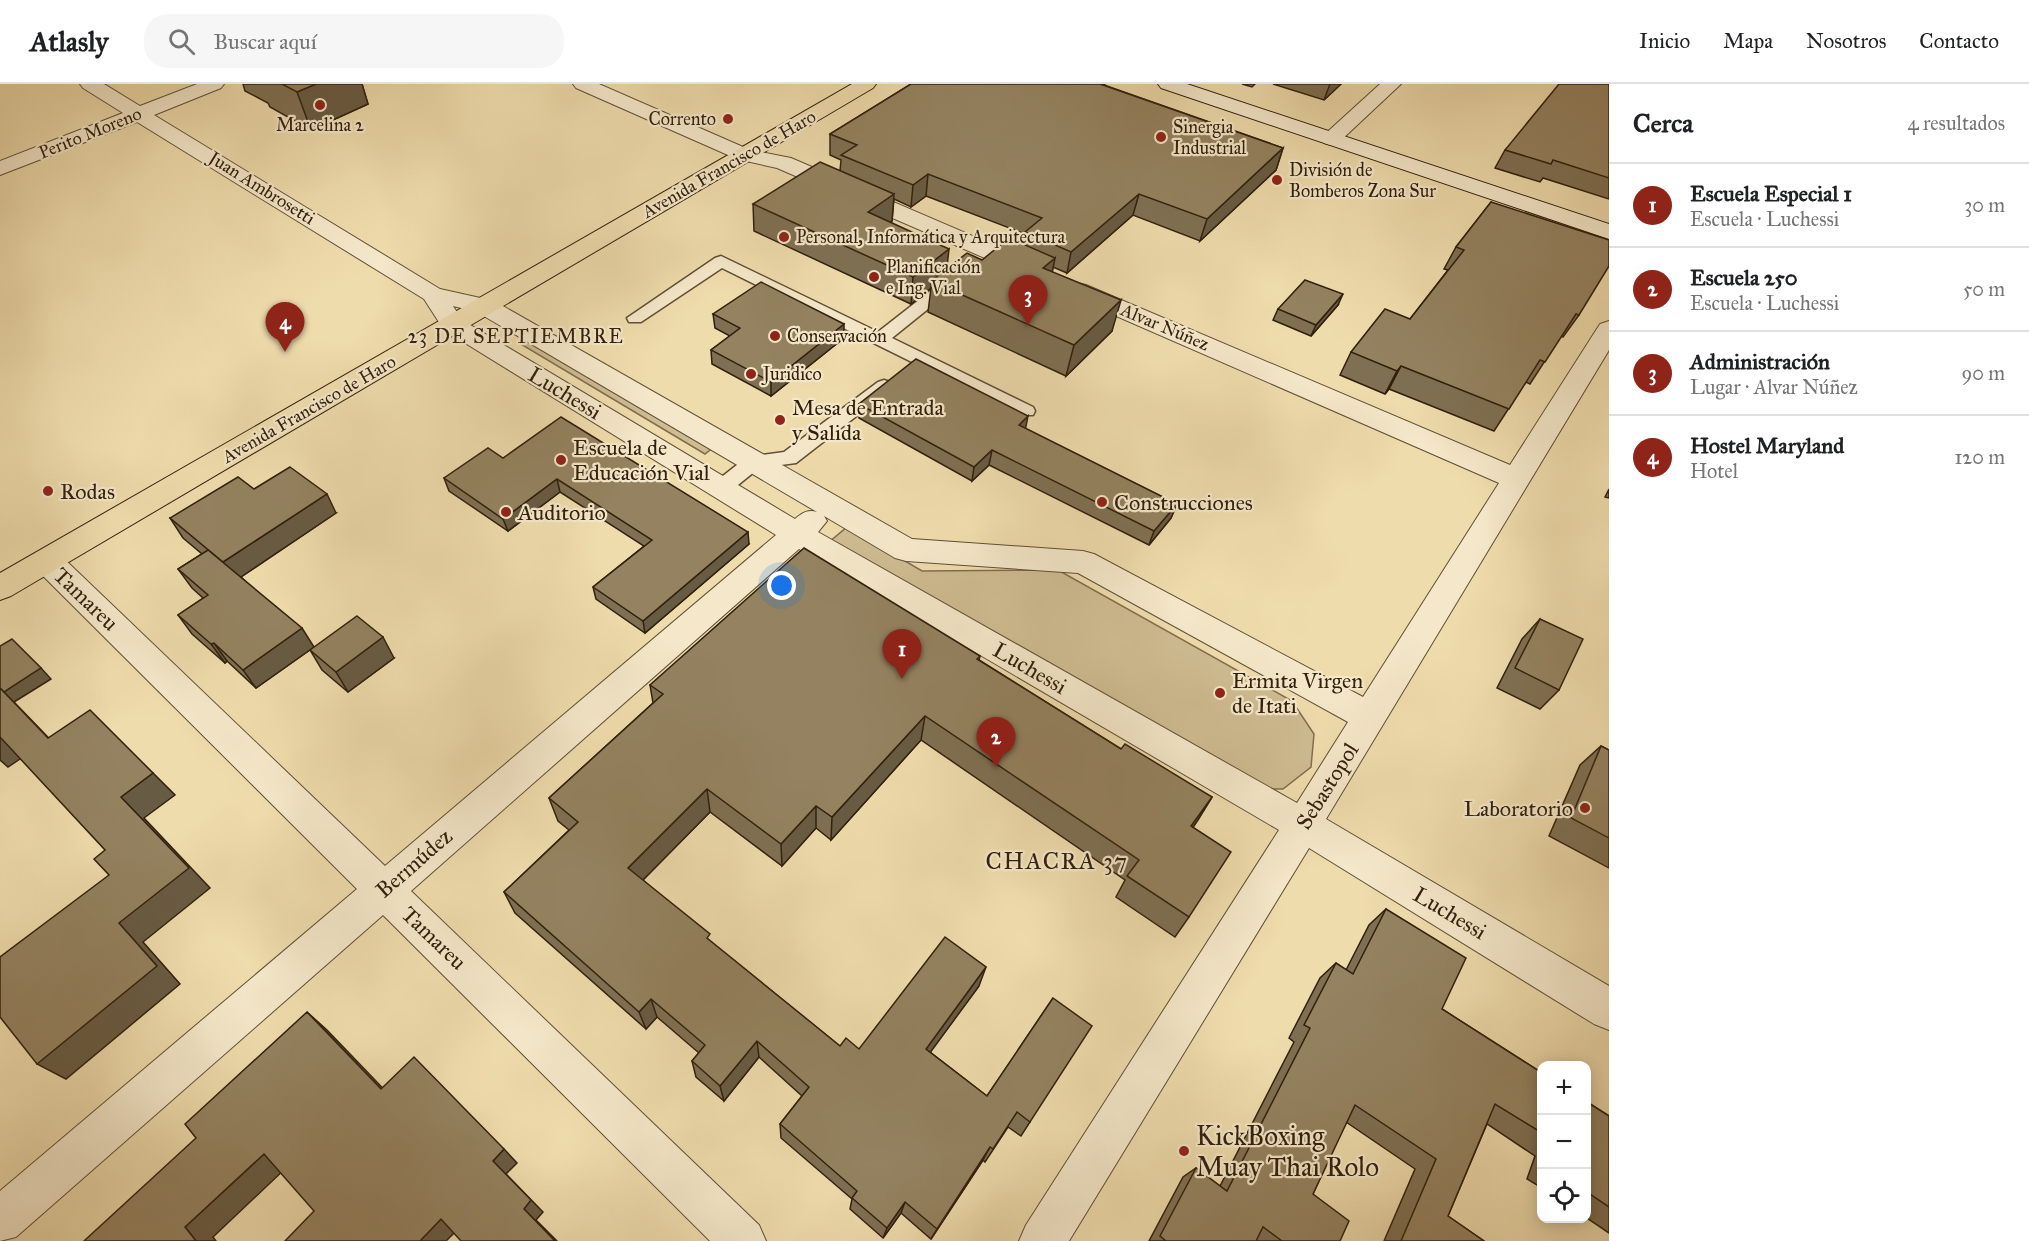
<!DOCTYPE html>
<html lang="es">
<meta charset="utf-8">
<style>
body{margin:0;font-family:"IM FELL Great Primer",serif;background:#f6f6f6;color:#202124}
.controls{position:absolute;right:18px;bottom:18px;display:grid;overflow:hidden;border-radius:12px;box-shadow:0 3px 15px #0003}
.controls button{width:54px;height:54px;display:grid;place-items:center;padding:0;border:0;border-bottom:2px solid #e0e0e0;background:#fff;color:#202124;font:30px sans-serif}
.you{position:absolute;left:782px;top:502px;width:21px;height:21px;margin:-15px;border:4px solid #fff;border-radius:50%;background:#1a73e8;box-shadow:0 0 0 9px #1a73e833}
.badge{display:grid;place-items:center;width:39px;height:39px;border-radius:50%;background:#8f2418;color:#fff;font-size:20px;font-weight:700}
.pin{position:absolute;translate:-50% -50px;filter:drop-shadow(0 2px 3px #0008)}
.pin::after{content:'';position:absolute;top:32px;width:21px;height:18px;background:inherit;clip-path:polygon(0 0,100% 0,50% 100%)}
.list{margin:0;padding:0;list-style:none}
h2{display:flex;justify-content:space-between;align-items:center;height:78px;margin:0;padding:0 24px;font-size:26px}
h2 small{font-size:20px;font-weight:400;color:#757577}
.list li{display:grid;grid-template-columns:39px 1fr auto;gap:18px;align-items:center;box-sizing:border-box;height:84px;padding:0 24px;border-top:2px solid #e0e0e0}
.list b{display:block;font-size:22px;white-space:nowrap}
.list p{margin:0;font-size:20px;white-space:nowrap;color:#757577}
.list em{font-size:20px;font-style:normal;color:#757577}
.icon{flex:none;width:33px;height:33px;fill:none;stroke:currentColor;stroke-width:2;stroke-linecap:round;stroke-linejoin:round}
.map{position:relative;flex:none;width:1609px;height:1157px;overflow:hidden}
header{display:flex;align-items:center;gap:36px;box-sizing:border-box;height:84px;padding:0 30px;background:#fff;border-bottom:2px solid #e0e0e0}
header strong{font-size:28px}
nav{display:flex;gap:33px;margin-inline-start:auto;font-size:21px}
.search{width:420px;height:54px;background:#f6f6f6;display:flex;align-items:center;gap:15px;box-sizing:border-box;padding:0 21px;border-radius:24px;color:#757577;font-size:22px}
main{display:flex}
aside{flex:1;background:#fff}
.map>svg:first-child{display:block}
.green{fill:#cfbc92;stroke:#806e50;stroke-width:1.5}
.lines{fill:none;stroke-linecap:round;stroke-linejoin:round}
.service-casing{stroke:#604f35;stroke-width:3}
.minor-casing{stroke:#604f35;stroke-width:2}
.secondary-casing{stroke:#31200d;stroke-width:2}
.primary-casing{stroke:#31200d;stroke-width:2}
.service{fill:#f5e8ca;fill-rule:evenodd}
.minor{fill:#f5e8ca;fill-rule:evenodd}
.secondary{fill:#f5e8ca;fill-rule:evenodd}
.primary{fill:#efdcad;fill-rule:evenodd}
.wall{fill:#7f7053;stroke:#31200d;stroke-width:1.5;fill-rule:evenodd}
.shaded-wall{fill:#685b43;stroke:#31200d;stroke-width:1.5}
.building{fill:#948260;stroke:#31200d;stroke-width:1.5}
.poi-dot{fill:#8f2418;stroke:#f5e8ca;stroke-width:2}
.labels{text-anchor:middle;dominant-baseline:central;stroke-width:4.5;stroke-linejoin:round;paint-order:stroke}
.far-poi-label{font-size:18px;fill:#31200d;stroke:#f5e8ca;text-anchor:start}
.far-street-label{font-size:18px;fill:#31200d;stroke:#f5e8ca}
.far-neighbourhood-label{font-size:20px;letter-spacing:1.5px;fill:#31200d;stroke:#f5e8ca}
.street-label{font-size:22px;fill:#31200d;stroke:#f5e8ca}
.poi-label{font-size:22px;fill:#31200d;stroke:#f5e8ca;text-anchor:start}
.neighbourhood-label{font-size:24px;letter-spacing:1.5px;fill:#31200d;stroke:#f5e8ca}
.near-poi-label{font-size:27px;fill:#31200d;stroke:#f5e8ca;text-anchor:start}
</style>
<header>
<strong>Atlasly</strong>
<div class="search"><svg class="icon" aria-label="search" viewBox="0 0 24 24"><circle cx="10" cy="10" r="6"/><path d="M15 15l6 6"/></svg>Buscar aquí</div>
<nav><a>Inicio</a><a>Mapa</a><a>Nosotros</a><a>Contacto</a></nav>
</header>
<main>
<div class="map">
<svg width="1609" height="1157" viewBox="0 0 1609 1157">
<rect width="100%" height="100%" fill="#efdcad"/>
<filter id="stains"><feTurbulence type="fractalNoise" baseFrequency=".00333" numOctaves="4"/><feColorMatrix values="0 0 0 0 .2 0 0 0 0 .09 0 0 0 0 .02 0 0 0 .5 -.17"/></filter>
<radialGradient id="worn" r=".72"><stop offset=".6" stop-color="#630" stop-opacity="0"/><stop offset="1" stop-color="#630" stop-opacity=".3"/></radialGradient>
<!-- green -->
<g class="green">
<polygon points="529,253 715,362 705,370 519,259"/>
<polygon points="847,443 922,487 1058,486 1292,617 1314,650 1311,683 1283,705 1240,705 828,459"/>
</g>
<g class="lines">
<defs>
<g id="service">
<polygon points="721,172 878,248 947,194 959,194 961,197 959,200 892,254 1033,323 1035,327 1033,331 1019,331 722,184 641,238 629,238 627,234 715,174"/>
<polygon points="884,296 890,298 893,302 890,306 796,379 759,384 728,409 721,411 714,409 711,404 714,399 747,373 784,368 878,298"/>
</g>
<g id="minor">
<path d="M 80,0 L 104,0 L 140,22 L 197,0 L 224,0 L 221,4 L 154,31 L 440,205 L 494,217 L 912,455 L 1083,467 L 1094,470 L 1363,613 L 1499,399 L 1068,211 L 1065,206 L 1068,201 L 1077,199 L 1086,201 L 1510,381 L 1600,240 L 1609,237 L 1609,266 L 1326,735 L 1609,902 L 1609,946 L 1594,940 L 1309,764 L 1069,1157 L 1019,1157 L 1026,1141 L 1279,746 L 799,465 L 411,807 L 759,1141 L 766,1157 L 710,1157 L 383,831 L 16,1153 L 0,1157 L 0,1107 L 357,805 L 36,485 L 32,477 L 36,469 L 47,466 L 58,469 L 385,782 L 776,451 L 444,246 L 424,215 L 137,38 L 0,91 L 0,77 L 123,29 L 83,4 ZM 453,222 L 477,228 L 817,428 C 808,425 802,429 795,435 L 462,236 ZM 824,432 L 895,474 L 906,477 L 1078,489 L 1348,638 L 1297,719 L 818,448 L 827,437 Z"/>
<polygon points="573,0 599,0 750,66 791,74 1040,181 1044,186 1040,191 1032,193 1024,191 777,84 737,75 576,4"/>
<polygon points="1380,0 1401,0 1338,59 1331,61 1324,59 1321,55 1324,51"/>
</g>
<polygon id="secondary" points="1158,0 1187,0 1609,140 1609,155 1161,4"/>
<polygon id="primary" points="852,0 876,0 873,4 11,512 0,516 0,489"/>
</defs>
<!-- service casing -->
<use href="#service" class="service-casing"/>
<!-- minor casing -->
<use href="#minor" class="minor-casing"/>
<!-- secondary casing -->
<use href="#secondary" class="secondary-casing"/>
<!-- primary casing -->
<use href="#primary" class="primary-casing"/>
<!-- service -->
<use href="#service" class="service"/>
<!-- minor -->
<use href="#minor" class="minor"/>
<!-- secondary -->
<use href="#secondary" class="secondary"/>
<!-- primary -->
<use href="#primary" class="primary"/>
</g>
<!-- wall -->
<g class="wall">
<polygon points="243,0 362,0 368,20 311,46 270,23 268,19 245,7"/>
<path d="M 911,0 L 1105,0 L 1104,1 L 1283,64 L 1276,86 L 1200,157 L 1133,131 L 1067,189 L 1053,183 L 1052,188 L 1112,247 L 1066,292 L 928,228 L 931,204 L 911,220 L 754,147 L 753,120 L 840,87 L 841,76 L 830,71 L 830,50 ZM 926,112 L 1025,150 L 1023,160 L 982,176 L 947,185 L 890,138 L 892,137 L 894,115 L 911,123 Z"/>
<polygon points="1242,0 1255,0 1252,3"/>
<polygon points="1273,0 1341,0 1324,16"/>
<polygon points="1609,0 1609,115 1543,94 1540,98 1495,84 1505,66"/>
<polygon points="1491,118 1579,231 1563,253 1561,252 1530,300 1526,298 1494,347 1389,305 1385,310 1340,291 1351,268 1410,235 1448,186 1444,185 1456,163"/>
<polygon points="1338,221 1311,252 1273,236 1278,225"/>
<polygon points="713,230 844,254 771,312 712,280 711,266 730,252 715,244"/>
<polygon points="859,320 1026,345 1177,420 1171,434 1149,461 989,381 972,397 859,334"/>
<polygon points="503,374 749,460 645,549 596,515 593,503 644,462 560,408 508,447 449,407 444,394"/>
<polygon points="1609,405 1609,414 1605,413"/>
<polygon points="336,429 241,493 314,563 256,604 227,577 225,579 192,550 178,531 203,514 192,504 178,485 202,470 183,454 170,434"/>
<polygon points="1540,535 1559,606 1540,625 1497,604 1522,555"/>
<polygon points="310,566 394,574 348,608 322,586"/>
<polygon points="980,572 979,576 1121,665 1212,713 1193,743 1189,833 1175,853 1116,813 1125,796 921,656 831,756 816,744 782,782 710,728 643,796 711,858 840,962 859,965 979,902 930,968 987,1012 1053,914 1030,1038 1021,1052 1008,1043 985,1078 983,1076 931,1155 901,1129 883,1154 850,1125 852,1115 781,1054 780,1040 802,1012 759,973 724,1017 696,993 692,977 699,969 657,933 646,945 515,829 504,808 569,746 558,737 549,714 653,619 650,601"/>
<polygon points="1601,662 1609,666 1609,784 1549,752 1580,681"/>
<polygon points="1386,825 1442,925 1542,989 1542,1104 1527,1095 1535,1072 1487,1040 1448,1132 1484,1157 1384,1157 1415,1085 1346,1038 1313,1110 1340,1157 1149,1157 1183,1093 1196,1084 1220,1102 1294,958 1289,954 1320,894 1336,879 1346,886 1369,841"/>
<polygon points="1587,1018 1609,1032 1609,1149 1587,1134"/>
</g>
<!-- shaded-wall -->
<g class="shaded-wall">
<polygon points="316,0 362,0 368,20 311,46 297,8"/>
<polygon points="1330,0 1341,0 1324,16"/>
<polygon points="1283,64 1276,86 1200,157 1207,135"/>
<polygon points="928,90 926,112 911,123 913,101"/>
<polygon points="894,110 892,137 867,155 868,128"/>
<polygon points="1139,110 1133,131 1067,189 1071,168"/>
<polygon points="949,165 946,192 931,197 931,204 911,220 913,193"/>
<polygon points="1055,174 1049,205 1043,184"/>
<polygon points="1343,210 1338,221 1311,252 1316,241"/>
<polygon points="1121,216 1112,247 1066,292 1074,261"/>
<polygon points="844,240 844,254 771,312 771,298"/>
<polygon points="1401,282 1389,305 1385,310 1397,287"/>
<polygon points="1028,332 1025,347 1019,341"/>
<polygon points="992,366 989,381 972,397 974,383"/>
<polygon points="557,395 560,408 508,447 503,435"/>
<polygon points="327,410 336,429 235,497 223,478"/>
<polygon points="1177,420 1171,434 1149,461 1154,447"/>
<polygon points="748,448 749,460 645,549 643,537"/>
<polygon points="302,544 314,563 256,604 243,586"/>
<polygon points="383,553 394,574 348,608 336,588"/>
<polygon points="214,559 227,577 225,579 211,560"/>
<polygon points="41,584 51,595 14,618 71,677 48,654 1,605"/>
<polygon points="925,632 921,656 831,756 832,733"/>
<polygon points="0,652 23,673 8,683 0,676"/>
<polygon points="153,689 175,711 144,734 210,804 143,858 180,900 66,995 37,980 119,839 121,713"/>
<polygon points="707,705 710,728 634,805 628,784"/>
<polygon points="1212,713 1198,736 1178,765 1191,742"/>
<polygon points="816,722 816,744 782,782 781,760"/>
<polygon points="986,883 979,902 921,981 926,965"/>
<polygon points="651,915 657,933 646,945 639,928"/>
<polygon points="307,928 327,946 399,1021 381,1005"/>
<polygon points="757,957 759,973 724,1017 720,1002"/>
<polygon points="990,1063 983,1076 931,1155 937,1145"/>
<polygon points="504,1065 517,1079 506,1090 543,1128 536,1136 557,1157 555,1157 524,1125 493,1077"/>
<polygon points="264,1070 287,1083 213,1153 216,1157 196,1157 185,1143"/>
<polygon points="905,1118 901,1129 883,1154 887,1144"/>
<polygon points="441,1135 457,1146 446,1157 420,1157"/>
</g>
<!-- building -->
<g class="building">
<polygon points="282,0 316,0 297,8"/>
<polygon points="911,0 1100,0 1283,64 1207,135 1139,110 1071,168 1025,148 1042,134 928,90 913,101 841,71 857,61 830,50"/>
<polygon points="1559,0 1609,0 1609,94 1553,76 1551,80 1505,66"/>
<polygon points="820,78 894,110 868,128 949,165 913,193 753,120"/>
<polygon points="1491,118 1609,156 1609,182 1579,231 1576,230 1545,278 1540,276 1509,325 1401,282 1397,287 1351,268 1385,225 1410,235 1464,166 1456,163"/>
<polygon points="1009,154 1055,174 1043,184 1121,216 1074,261 931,197 967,169 982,176"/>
<polygon points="1305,196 1343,210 1316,241 1278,225"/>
<polygon points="761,198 844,240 771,298 711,266 740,244 713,230"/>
<polygon points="916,275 1028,332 1019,341 1177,420 1154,447 992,366 974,383 859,320"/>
<polygon points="561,333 748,448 643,537 593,503 652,456 557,395 503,435 444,394 488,364 503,374"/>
<polygon points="290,383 327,410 223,478 170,434 238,393 254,405"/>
<polygon points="804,464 980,572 977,575 1121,665 1125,660 1212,713 1191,742 1231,768 1189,833 1127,792 1139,776 925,632 832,733 816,722 781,760 707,705 628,784 710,850 707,854 840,962 846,954 859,965 945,853 986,883 926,965 987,1012 1053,914 1092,942 1030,1038 1017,1028 993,1065 990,1063 937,1145 905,1118 887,1144 852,1114 857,1107 780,1040 809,1003 757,957 720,1002 692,977 705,961 651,915 639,928 504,808 578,738 549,714 663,610 650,601"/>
<polygon points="208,466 302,544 243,586 214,559 211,560 178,531 208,511 178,485"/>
<polygon points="357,532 383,553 336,588 310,566"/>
<polygon points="1540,535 1583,555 1559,606 1515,584"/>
<polygon points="12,555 41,584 4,608 0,604 0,562"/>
<polygon points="1,605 48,654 90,626 153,689 121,713 189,784 119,839 157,882 37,980 0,933 0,873 109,791 94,775 105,766 0,653 0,606"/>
<polygon points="1601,662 1609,666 1609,754 1571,734"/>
<polygon points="1386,825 1466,874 1442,925 1542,989 1542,1049 1495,1020 1448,1132 1484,1157 1401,1157 1436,1075 1355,1021 1313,1110 1349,1137 1340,1157 1282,1157 1263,1143 1256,1157 1166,1157 1160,1152 1196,1084 1227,1107 1310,944 1304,941 1336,879 1353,890"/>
<polygon points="307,928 381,1005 414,973 504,1065 493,1077 531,1116 524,1125 555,1157 461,1157 441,1135 420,1157 285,1157 314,1127 264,1070 185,1143 196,1157 84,1157 196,1054 185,1040"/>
<polygon points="1587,1018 1609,1032 1609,1123 1587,1108"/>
</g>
<!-- markers -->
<g class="poi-dot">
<circle cx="320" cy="21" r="6"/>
<circle cx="728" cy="35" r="6"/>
<circle cx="1161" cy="53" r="6"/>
<circle cx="1277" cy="96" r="6"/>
<circle cx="784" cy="153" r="6"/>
<circle cx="874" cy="193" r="6"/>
<circle cx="775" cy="252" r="6"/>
<circle cx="751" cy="290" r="6"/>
<circle cx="780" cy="336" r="6"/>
<circle cx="561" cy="376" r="6"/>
<circle cx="48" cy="407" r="6"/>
<circle cx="1102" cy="418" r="6"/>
<circle cx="506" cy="428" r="6"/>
<circle cx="1220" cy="609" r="6"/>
<circle cx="1585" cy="724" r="6"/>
<circle cx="1184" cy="1067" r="6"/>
</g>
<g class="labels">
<!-- far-poi labels -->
<g class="far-poi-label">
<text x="716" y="35" text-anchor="end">Corrento</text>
<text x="320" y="41" text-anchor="middle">Marcelina 2</text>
<text x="1173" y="43">Sinergia<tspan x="1173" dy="21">Industrial</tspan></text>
<text x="1289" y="86">División de<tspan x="1289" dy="21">Bomberos Zona Sur</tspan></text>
<text x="796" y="153">Personal, Informática y Arquitectura</text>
<text x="886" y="183">Planificación<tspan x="886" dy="21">e Ing. Vial</tspan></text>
<text x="787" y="252">Conservación</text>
<text x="763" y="290">Juridico</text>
</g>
<!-- far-street labels -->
<g class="far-street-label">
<text transform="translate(90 49) rotate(-22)">Perito Moreno</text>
<text transform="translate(729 80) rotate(-30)">Avenida Francisco de Haro</text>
<text transform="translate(262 104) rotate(32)">Juan Ambrosetti</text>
<text transform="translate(1165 243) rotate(23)">Alvar Núñez</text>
<text transform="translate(309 325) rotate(-30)">Avenida Francisco de Haro</text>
</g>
<!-- far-neighbourhood labels -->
<g class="far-neighbourhood-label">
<text x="516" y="252">23 DE SEPTIEMBRE</text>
</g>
<!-- street labels -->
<g class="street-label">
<text transform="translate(565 309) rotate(31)">Luchessi</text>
<text transform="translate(86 515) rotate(44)">Tamareu</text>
<text transform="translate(1030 584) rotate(30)">Luchessi</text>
<text transform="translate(1327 702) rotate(-58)">Sebastopol</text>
<text transform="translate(414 779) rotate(-41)">Bermúdez</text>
<text transform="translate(1450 829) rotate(31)">Luchessi</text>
<text transform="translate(434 854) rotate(44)">Tamareu</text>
</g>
<!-- poi labels -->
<g class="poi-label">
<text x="792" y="323">Mesa de Entrada<tspan x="792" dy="25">y Salida</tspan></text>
<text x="573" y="363">Escuela de<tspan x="573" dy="25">Educación Vial</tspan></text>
<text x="60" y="407">Rodas</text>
<text x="1114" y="418">Construcciones</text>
<text x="518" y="428">Auditorio</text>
<text x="1232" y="596">Ermita Virgen<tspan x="1232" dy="25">de Itati</tspan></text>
<text x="1573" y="724" text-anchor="end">Laboratorio</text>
</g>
<!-- neighbourhood labels -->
<g class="neighbourhood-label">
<text x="1057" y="777">CHACRA 37</text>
</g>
<!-- near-poi labels -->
<g class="near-poi-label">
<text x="1196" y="1051">KickBoxing<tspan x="1196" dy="31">Muay Thai Rolo</tspan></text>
</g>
</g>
<rect width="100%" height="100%" filter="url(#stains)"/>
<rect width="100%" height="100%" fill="url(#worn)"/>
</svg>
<div class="controls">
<button>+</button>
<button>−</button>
<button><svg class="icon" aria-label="locate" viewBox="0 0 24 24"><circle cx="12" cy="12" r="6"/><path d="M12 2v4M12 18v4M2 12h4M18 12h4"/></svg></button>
</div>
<div class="you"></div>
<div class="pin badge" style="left:902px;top:595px">1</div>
<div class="pin badge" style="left:996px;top:683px">2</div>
<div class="pin badge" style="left:1028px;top:241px">3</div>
<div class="pin badge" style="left:285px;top:268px">4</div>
</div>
<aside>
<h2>Cerca<small>4 resultados</small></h2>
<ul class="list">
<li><span class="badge">1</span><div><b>Escuela Especial 1</b><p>Escuela · Luchessi</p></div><em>30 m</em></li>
<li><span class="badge">2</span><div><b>Escuela 250</b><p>Escuela · Luchessi</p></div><em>50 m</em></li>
<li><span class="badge">3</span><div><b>Administración</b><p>Lugar · Alvar Núñez</p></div><em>90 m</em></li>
<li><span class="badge">4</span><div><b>Hostel Maryland</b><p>Hotel</p></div><em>120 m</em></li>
</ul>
</aside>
</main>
